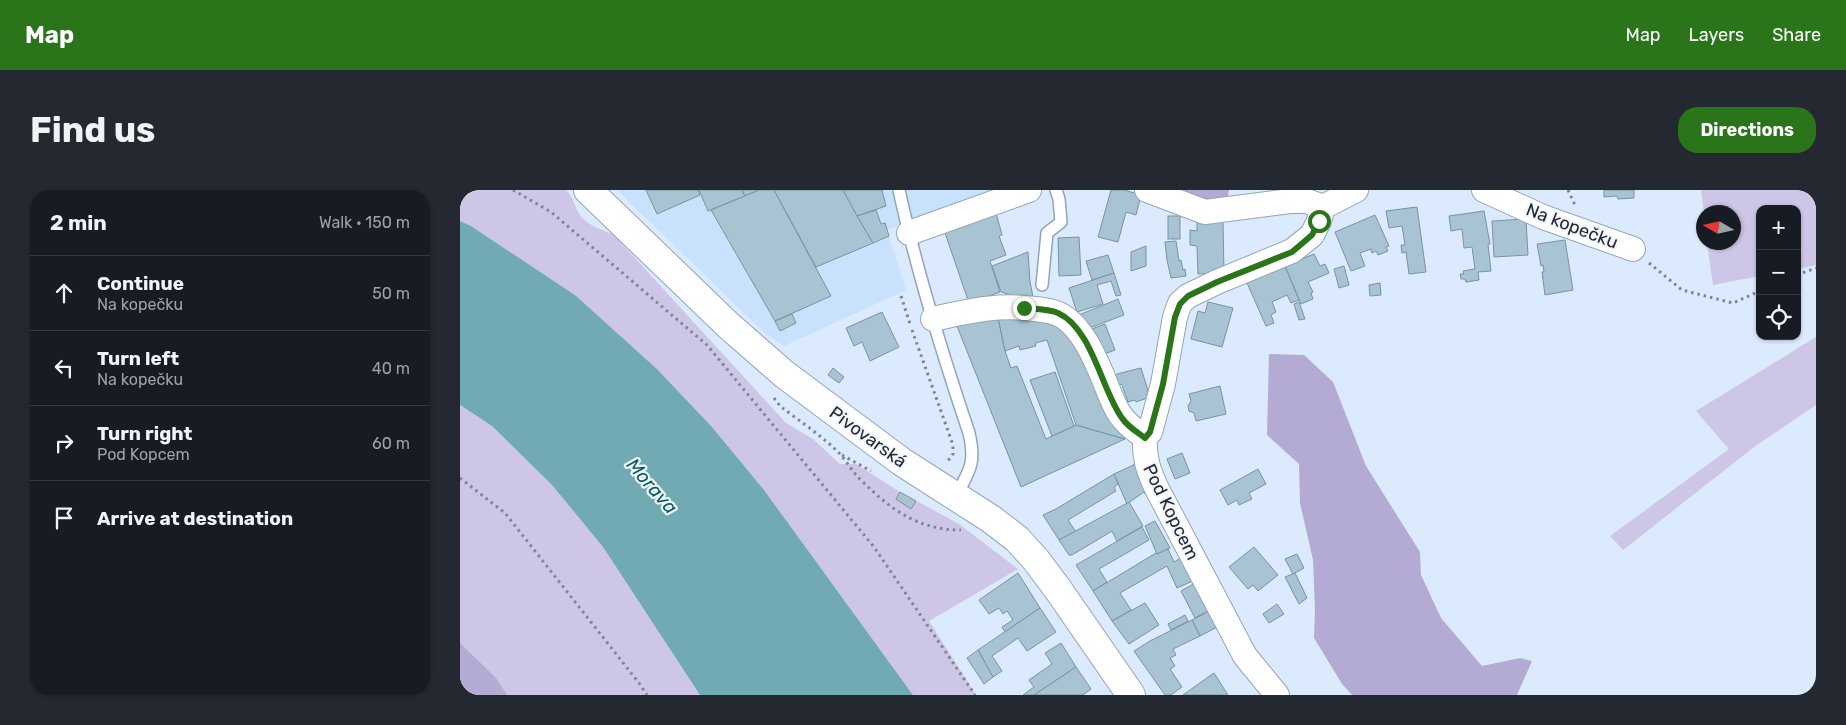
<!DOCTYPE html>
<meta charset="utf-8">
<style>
body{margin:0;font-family:Rubik,sans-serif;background:#242831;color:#f1f3f6}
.controls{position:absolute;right:15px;top:15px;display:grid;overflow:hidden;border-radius:10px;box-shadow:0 1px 4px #0004}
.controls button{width:45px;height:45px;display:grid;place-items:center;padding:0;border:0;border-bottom:1px solid #363941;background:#171b24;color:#f1f3f6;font:25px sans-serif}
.compass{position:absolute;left:1236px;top:15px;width:45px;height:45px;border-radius:50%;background:#171b24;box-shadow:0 1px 4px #0004;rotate:279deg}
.stop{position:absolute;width:15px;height:15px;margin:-11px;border:4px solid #2a751a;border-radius:50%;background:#fff}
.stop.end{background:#2a751a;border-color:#fff;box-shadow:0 1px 5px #0008}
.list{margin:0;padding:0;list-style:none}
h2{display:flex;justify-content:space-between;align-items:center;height:65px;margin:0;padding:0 20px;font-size:21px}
h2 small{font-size:16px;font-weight:400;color:#9ea1a6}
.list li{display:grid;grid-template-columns:32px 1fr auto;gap:15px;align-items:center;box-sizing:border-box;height:75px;padding:0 20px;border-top:1px solid #363941}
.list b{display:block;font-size:19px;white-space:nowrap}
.list p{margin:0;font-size:16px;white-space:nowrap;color:#9ea1a6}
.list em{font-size:16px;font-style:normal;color:#9ea1a6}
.icon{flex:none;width:28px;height:28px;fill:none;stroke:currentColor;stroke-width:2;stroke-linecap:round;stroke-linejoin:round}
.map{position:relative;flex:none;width:1356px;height:505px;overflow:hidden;border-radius:20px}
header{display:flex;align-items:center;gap:30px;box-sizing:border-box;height:70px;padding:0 25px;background:#2a751a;color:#fff}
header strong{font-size:24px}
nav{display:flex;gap:28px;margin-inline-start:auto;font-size:18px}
.intro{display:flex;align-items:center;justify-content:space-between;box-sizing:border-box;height:120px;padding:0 30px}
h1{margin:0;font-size:35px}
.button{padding:12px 22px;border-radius:20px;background:#2a751a;color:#fff;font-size:18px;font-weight:700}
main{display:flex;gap:30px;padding:0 30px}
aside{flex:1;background:#171b24;border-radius:20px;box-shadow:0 1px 4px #0004}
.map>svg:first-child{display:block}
.built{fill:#c8e1fc}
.green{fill:#cdc6e6}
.forest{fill:#b4abd5}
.water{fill:#71aab2}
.building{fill:#a8c4d2;stroke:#7893a0}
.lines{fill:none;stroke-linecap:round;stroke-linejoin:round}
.service-casing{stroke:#93a5ba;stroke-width:14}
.minor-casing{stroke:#93a5ba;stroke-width:26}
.secondary-casing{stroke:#93a5ba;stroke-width:30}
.path{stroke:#7c8693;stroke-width:3;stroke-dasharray:2.5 4;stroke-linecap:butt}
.service{stroke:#fff;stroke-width:11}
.minor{stroke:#fff;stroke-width:24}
.secondary{stroke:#fff;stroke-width:28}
.route{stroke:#2a751a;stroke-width:6}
.labels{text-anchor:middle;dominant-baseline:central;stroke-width:4.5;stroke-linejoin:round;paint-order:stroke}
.street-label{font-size:18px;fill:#242b33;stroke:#f2f6fa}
.water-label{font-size:19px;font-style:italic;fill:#055b64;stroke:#f2f6fa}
</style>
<header>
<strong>Map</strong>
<nav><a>Map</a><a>Layers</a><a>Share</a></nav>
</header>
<div class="intro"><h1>Find us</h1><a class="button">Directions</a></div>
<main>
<aside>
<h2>2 min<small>Walk · 150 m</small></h2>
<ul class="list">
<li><svg class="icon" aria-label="ahead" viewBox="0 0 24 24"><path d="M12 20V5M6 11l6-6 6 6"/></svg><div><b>Continue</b><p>Na kopečku</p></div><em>50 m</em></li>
<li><svg class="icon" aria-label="left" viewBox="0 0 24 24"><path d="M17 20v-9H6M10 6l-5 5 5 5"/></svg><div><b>Turn left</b><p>Na kopečku</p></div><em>40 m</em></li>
<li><svg class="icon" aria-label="right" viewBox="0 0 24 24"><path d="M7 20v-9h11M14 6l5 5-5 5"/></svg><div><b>Turn right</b><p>Pod Kopcem</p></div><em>60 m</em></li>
<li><svg class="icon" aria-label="arrive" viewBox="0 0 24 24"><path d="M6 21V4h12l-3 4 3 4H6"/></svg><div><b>Arrive at destination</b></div></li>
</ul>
</aside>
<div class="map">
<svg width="1356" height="505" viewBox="0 0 1356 505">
<rect width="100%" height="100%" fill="#dbeafc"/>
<!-- built -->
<polygon class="built" points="157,0 534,0 535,3 479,21 427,40 446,100 324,156 308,146"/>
<!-- green -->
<g class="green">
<path d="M 0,0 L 106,0 C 112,6 114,14 118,22 C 125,35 140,39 153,44 L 326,233 L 353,249 L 380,274 L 396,274 L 440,302 L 499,334 L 558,379 L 469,431 L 516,505 L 453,505 L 304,300 L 252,237 L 197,179 L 115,105 L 11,36 L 0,31 Z"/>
<polygon points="1241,0 1356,0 1356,75 1337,79 1337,19 1300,19 1300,86 1253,95 1247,53 1274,52 1274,22 1244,22"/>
<polygon points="1356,147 1356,215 1294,257 1163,360 1150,346 1269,259 1236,221"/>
<polygon points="0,215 32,236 92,295 143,357 240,505 0,505"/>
</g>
<!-- forest -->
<g class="forest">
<polygon points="699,0 769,0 767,12 746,16"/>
<polygon points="809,164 844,165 873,192 906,276 960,362 961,385 981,428 1022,476 1060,468 1072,471 1057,505 892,505 882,494 854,448 855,419 853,370 840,313 839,274 807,245"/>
<polygon points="0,453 36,488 47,505 0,505"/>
</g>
<!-- water -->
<polygon class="water" points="0,31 11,36 115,105 197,179 252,237 304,300 453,505 240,505 143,357 92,295 32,236 0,215"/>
<!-- building -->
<g class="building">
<polygon points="186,0 238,0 240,5 197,24"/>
<polygon points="239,0 282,0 285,6 248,21"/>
<polygon points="282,0 299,0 285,6"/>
<polygon points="299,0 314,0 371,106 315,131 251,20"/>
<polygon points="314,0 383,0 413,53 356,77"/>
<polygon points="383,0 422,0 426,16 397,26"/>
<polygon points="651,0 664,0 681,5 676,25 666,22 658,52 638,47"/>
<polygon points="1144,0 1174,0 1174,8 1158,9 1157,6 1144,7"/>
<polygon points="957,17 966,82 949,84 946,62 942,63 941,55 945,55 942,36 929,38 926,21"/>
<polygon points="416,20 421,34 425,33 429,46 413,53 397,26"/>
<polygon points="1024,21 1030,54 1028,54 1031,81 1018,82 1019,90 1006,92 1005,89 1001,89 1000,84 1004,84 1003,81 1015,79 1012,57 1004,58 1002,39 991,41 989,26"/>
<polygon points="536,23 542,45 539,46 546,65 530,71 540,102 509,113 484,40"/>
<polygon points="915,25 929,56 926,57 928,61 918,65 916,61 912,63 911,59 900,63 905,76 891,81 875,42"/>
<rect x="708" y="26" width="12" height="23"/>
<polygon points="1066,29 1068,65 1034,67 1032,31"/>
<polygon points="737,31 763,31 764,83 738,84 737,56 730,55 730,40 737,41"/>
<polygon points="619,47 621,85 599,86 598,48"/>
<polygon points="1105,50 1113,100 1085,105 1082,82 1084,82 1083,75 1081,76 1077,54"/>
<polygon points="716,51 719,71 721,70 723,80 725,79 726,86 711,88 707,70 705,52"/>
<polygon points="686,56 686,76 671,81 671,62"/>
<polygon points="568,62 570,92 574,112 541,102 532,76"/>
<polygon points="854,64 860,76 865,74 869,83 848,92 853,102 851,103 853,109 841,114 825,76"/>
<polygon points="648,65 654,83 632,90 626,71"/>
<polygon points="825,76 839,110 831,113 827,105 812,112 816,122 811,125 814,133 806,136 787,93"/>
<polygon points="884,76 889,95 879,98 874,79"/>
<polygon points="654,83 661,105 656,106 651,91 637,95 643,114 617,122 609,98"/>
<polygon points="920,93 921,105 910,106 909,95"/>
<polygon points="658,109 664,125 624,140 619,125"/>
<polygon points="748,112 773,118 762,157 731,149 738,121 745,123"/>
<polygon points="839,112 845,129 839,130 834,114"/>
<polygon points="422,122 439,157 410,171 402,152 394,156 386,138"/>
<polygon points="332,124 336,133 320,141 315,131"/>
<polygon points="538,127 545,161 551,178 557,176 586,249 616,235 665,249 561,297 497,136"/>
<polygon points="538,127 596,133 622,158 665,249 616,235 587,150 575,153 576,156 560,160 559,156 545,161"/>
<polygon points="645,134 655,160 639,166 629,140"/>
<polygon points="373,178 384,187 379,193 368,185"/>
<polygon points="681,178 690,207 676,212 675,210 668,212 662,195 661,194 655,197 651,188 657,184"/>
<polygon points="595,182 614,236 592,246 570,190"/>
<polygon points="760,196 766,224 736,231 734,223 729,221 728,216 731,211 729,204"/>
<polygon points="722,263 730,283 715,289 707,269"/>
<polygon points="680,272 690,300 685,304 684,302 667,314 654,284"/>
<polygon points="798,279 806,294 789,303 792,309 779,315 777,310 768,315 760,300"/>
<polygon points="654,284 658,294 654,297 656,301 608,330 616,342 599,350 583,325 596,319"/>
<polygon points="440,302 456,311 451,319 436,309"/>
<polygon points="669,312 683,336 657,351 652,341 612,365 609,365 599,350"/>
<polygon points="695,331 710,358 697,364 685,336"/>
<polygon points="682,337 689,350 639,379 647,392 633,401 616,375"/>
<polygon points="794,357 818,385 798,401 793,395 788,399 769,377"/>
<polygon points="708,359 714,372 724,366 735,390 717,398 707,376 660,403 671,420 652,431 633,401 696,363 697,364"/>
<polygon points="837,364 844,378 833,384 825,369"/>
<polygon points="558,383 580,418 545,442 542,437 553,430 547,421 543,424 539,418 529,424 519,410"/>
<polygon points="835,383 847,408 839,414 825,387"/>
<polygon points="739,391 753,418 735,428 721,401"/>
<polygon points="685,413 699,435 669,454 652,431"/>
<polygon points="817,414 824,424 809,433 803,424"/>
<polygon points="580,418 596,442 567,461 558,448 532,466 542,481 533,487 518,460"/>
<polygon points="754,419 761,435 740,446 732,430"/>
<polygon points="725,425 728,431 711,440 708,434"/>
<polygon points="732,430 740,446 713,459 716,465 710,468 715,476 710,479 722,497 711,505 705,505 674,461 690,451"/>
<polygon points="601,453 616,477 574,505 563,505 574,497 569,490 592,474 585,463"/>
<polygon points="518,460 533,487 524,494 507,468"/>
<polygon points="616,477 631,499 623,505 574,505"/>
<polygon points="754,483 768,505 723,505"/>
</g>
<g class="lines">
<defs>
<g id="service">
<path d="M 439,0 C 457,82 482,163 509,243 C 516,273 510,280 496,306"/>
<polyline points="582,95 587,43 601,32 599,9 596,0"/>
</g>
<g id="minor">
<polyline points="687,0 745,22 830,11 847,11 863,17"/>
<polyline points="1024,0 1083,27 1173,59"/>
<polyline points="449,43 569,0"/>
<path d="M 473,129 C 510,121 537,114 575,119 C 585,120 595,121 604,127 C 623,140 634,166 643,187 C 655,217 657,229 685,247"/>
<polyline points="685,247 690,242 703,194 715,127 720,113 728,106 757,92 832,61 852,45 859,31 863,17 896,0"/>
<path d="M 685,247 C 684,268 688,279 696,297 L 785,466 L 817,505"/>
</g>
<polyline id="secondary" points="128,0 268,135 324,184 442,272 531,329 557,349 576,370 597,398 671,505"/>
</defs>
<!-- service casing -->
<use href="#service" class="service-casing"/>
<!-- minor casing -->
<use href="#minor" class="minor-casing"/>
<!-- secondary casing -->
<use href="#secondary" class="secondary-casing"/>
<!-- path -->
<g class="path">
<polyline points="53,0 91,22 247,155 414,357 515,505"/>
<polyline points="1108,0 1115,15"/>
<polyline points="1189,73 1222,100 1273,113 1300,101"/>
<polyline points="1337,85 1356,78"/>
<polyline points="441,106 450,134"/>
<polyline points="452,140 493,255 493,264 487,272"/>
<path d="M 314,208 L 320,216 C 338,230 365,248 380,264 C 388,273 393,283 402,291 C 431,320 459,340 501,340"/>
<polyline points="382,265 411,281"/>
<polyline points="0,288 45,323 179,493 187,505"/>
</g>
<!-- service -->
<use href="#service" class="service"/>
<!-- minor -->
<use href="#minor" class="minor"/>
<!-- secondary -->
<use href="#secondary" class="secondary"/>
</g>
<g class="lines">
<!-- route -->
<path class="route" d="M 564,118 C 575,119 588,119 598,123 C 632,138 642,201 662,228 C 668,237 677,242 685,248 L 690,242 L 703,194 L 715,127 L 720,114 L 728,106 L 757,92 L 832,62 L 852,45 L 859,31"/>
</g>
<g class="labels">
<!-- street labels -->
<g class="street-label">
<text transform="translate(1112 36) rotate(21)">Na kopečku</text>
<text transform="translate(408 247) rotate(36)">Pivovarská</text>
<text transform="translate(711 322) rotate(64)">Pod Kopcem</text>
</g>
<!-- water labels -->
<g class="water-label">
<text transform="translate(192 296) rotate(49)">Morava</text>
</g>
</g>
</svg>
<div class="controls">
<button>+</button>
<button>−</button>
<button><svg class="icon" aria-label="locate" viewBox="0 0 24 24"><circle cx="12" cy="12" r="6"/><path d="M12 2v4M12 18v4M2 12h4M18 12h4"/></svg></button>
</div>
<svg class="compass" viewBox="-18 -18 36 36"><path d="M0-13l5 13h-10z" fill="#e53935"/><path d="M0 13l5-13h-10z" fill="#9ea1a6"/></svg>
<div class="stop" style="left:859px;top:31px"></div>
<div class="stop end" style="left:564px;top:118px"></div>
</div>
</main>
